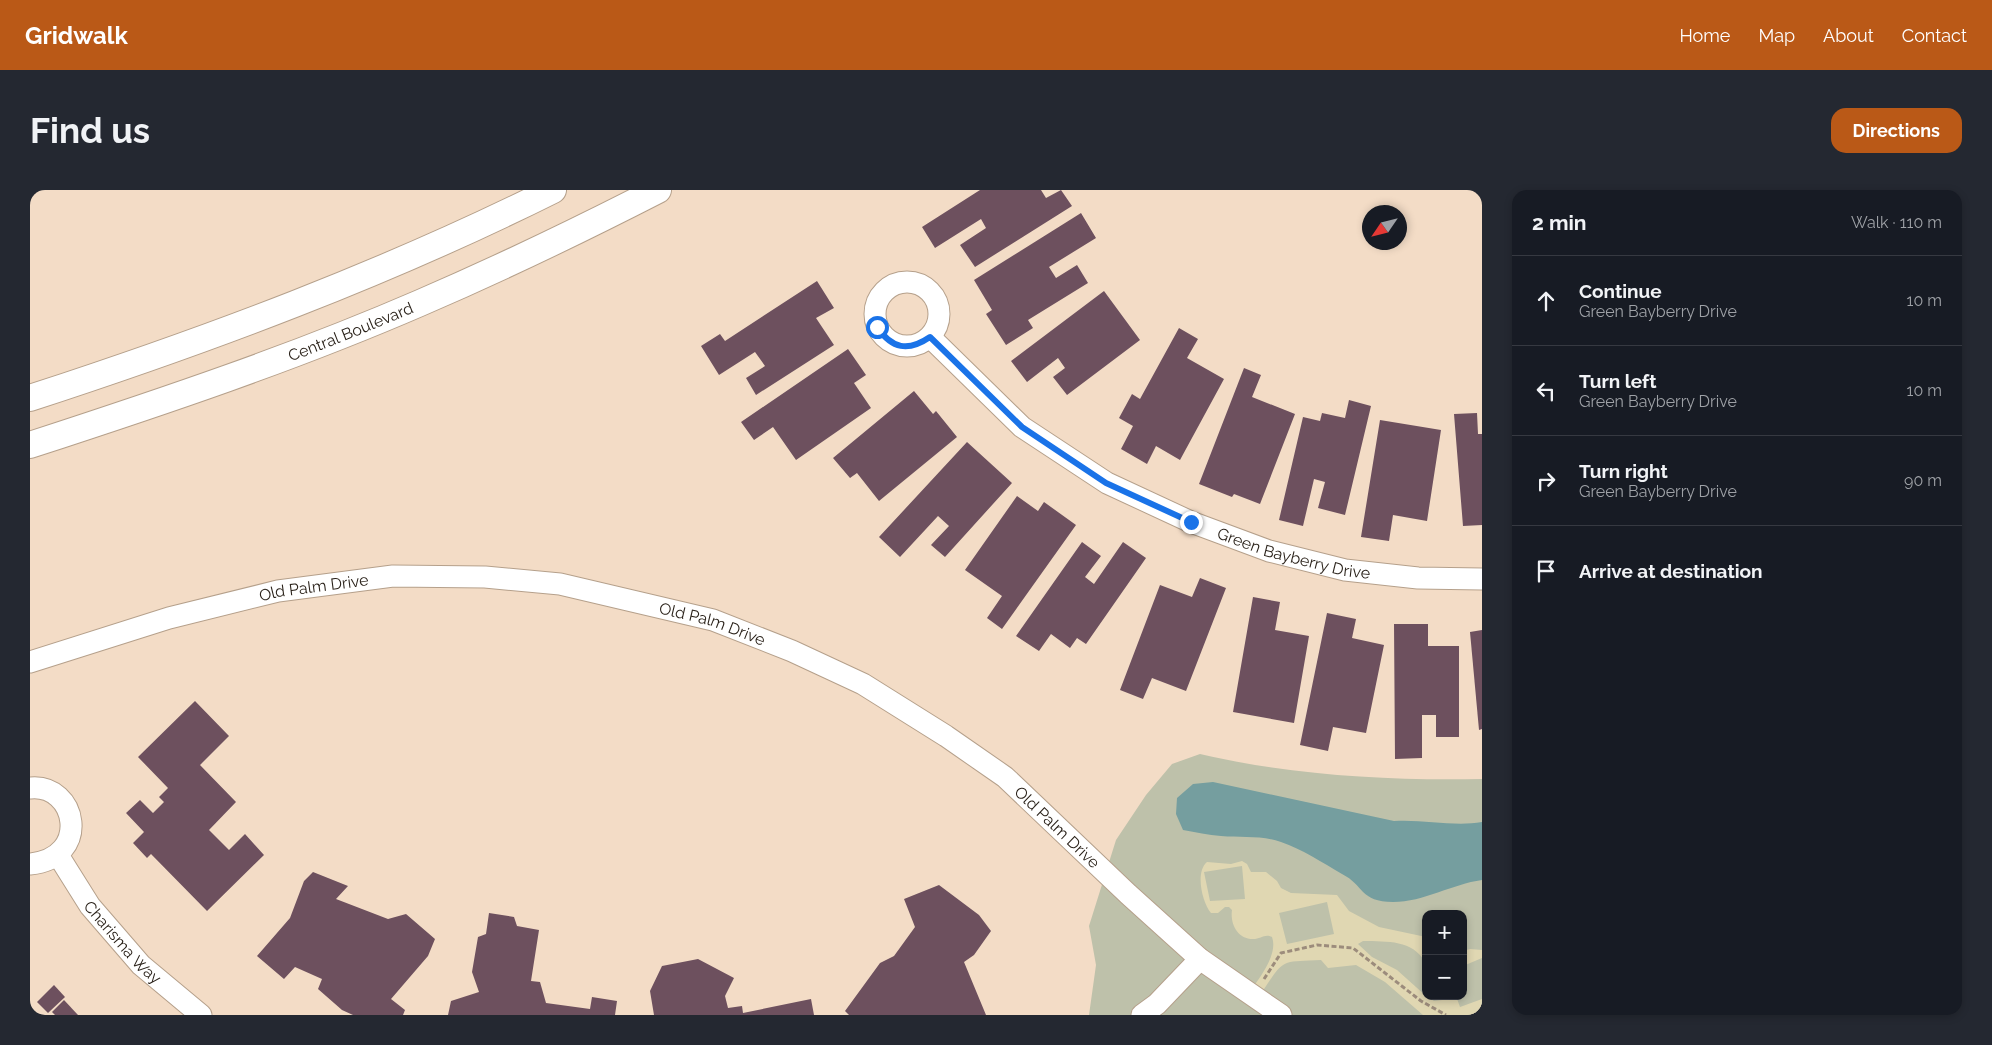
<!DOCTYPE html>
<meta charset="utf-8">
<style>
body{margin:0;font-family:Raleway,sans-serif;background:#242831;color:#f1f3f6}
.controls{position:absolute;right:15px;bottom:15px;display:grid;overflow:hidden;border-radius:10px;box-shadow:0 2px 8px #0003}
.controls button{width:45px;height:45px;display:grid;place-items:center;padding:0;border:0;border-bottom:1px solid #363941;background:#171b24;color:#f1f3f6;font:25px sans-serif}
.compass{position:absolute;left:1332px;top:15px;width:45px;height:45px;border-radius:50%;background:#171b24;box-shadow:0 2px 8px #0003;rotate:235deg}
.stop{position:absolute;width:15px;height:15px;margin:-11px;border:4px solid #1a73e8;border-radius:50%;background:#fff}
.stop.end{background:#1a73e8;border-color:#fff;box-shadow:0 1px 5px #0008}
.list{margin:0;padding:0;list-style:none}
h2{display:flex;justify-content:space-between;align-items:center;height:65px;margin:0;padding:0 20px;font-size:21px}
h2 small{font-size:16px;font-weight:400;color:#9ea1a6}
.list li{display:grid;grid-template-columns:32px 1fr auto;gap:15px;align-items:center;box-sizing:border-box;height:90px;padding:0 20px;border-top:1px solid #363941}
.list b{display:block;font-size:19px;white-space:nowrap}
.list p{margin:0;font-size:16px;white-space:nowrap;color:#9ea1a6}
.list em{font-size:16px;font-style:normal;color:#9ea1a6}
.icon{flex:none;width:28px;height:28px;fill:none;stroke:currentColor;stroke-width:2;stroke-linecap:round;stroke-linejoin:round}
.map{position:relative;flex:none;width:1452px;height:825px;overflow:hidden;border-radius:15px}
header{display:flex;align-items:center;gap:30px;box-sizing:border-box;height:70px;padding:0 25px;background:#ba5917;color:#fff}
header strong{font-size:24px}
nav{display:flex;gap:28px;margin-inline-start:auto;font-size:18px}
.intro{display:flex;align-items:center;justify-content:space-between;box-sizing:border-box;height:120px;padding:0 30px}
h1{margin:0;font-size:35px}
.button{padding:12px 22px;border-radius:15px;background:#ba5917;color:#fff;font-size:18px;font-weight:700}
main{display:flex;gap:30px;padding:0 30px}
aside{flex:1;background:#171b24;border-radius:15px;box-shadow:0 2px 8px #0003}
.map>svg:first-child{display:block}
.green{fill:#bec1aa;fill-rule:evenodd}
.sand{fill:#e0d7b2;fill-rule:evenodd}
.water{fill:#759e9f}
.building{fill:#6d505e}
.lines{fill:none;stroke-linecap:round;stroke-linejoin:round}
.minor-casing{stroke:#b5a08b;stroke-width:23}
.tertiary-casing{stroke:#b5a08b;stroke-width:28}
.path{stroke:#9c8c7c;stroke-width:3;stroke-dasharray:5 2.5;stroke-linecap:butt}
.minor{stroke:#fff;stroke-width:21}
.tertiary{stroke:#fff;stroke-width:26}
.route{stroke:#1a73e8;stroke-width:6}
.labels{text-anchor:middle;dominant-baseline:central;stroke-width:5;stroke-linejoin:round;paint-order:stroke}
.street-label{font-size:16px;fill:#2a221a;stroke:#fff}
</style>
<header>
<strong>Gridwalk</strong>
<nav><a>Home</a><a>Map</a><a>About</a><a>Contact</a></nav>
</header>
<div class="intro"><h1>Find us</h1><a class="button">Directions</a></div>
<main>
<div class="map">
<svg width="1452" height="825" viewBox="0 0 1452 825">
<rect width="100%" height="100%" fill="#f3dcc6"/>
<!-- green -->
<path class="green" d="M 1170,564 C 1259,585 1361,591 1452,589 L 1452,825 L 1059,825 L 1066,775 L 1059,736 L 1086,650 L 1116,605 L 1142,574 ZM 1396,724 L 1433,724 L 1433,806 L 1396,806 Z"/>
<!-- sand -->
<g class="sand">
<path d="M 1212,671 L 1217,674 L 1221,682 L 1236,682 L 1247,691 L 1251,698 L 1261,703 L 1307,705 L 1319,721 L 1349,737 L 1396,747 L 1396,773 C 1382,749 1358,752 1333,751 L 1328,754 L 1342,767 L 1367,780 L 1396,806 L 1404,811 L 1412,810 L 1413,806 L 1426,806 L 1430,817 L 1452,809 L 1452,825 L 1393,825 L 1355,792 L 1326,775 L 1298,778 L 1291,770 C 1250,772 1255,768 1232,802 L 1224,796 C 1232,784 1248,763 1242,747 C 1235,743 1231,749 1223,749 C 1207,749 1200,733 1202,720 L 1199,717 L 1195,717 L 1188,723 L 1181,723 C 1172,712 1165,682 1177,672 L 1201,674 ZM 1212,676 L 1215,709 L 1180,711 L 1174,682 ZM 1297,712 L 1304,744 L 1257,754 L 1249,723 Z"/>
<polygon points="1440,759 1452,760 1452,768 1433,776 1433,761"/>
</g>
<!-- water -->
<path class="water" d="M 1183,592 L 1364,631 C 1393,629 1424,637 1452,632 L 1452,690 C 1422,694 1394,712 1363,712 C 1330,712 1334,695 1312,684 C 1293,673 1272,659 1251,652 C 1232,645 1211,648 1191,646 C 1178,645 1166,642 1153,640 L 1146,624 L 1147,608 L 1163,594 Z"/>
<!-- building -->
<g class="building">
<polygon points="950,0 1011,0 1016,8 1031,0 1042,16 945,77 930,55 956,38 951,29 905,58 892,37"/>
<polygon points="1051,23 1066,48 1019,77 1026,88 1047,75 1058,93 998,130 1003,138 976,155 956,124 962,120 944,90"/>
<polygon points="787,91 804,118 786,128 804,155 726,205 716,188 735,176 725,162 689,185 671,156 690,144 695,151"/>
<polygon points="1074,101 1110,150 1037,205 1023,187 1035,178 1028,168 997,192 981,171"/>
<polygon points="1149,138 1168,149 1157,168 1194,189 1150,270 1126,256 1117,274 1091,259 1103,236 1089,228 1102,204 1110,209"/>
<polygon points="818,159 836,185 824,193 841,218 766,270 743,237 724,250 711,232"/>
<polygon points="1214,178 1231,185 1222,207 1265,224 1230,314 1204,304 1202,307 1169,294"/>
<polygon points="884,201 903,224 906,221 927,247 849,311 827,283 820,288 803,268"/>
<polygon points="1319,210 1341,216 1315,325 1288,318 1295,292 1284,289 1273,336 1249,330 1273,227 1290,231 1292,223 1315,228"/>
<polygon points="1447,223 1448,244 1452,244 1452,335 1433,336 1424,224"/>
<polygon points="1350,230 1411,240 1397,331 1363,325 1359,351 1331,347"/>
<polygon points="937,252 982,293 915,367 901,355 919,336 908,326 870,367 849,347"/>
<polygon points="987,306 1008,321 1014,312 1046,335 972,439 957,428 972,406 935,380"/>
<polygon points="1052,352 1071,366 1055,387 1064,394 1093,352 1116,368 1056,454 1047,448 1040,458 1021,444 1009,461 986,446"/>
<polygon points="1170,388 1196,398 1156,501 1122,488 1113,509 1090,500 1130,395 1162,407"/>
<polygon points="1223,407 1250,412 1245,440 1279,446 1264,533 1203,522"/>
<polygon points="1297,423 1326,429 1322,448 1354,455 1336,543 1303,537 1298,561 1270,555"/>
<polygon points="1364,434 1398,434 1398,456 1429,456 1429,547 1406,547 1406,525 1392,525 1392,568 1365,569"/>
<polygon points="1452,440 1452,539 1449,540 1440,442"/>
<polygon points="165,511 199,546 170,575 206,612 179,640 199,660 215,644 234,665 177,721 121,664 117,668 103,653 114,642 96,623 110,610 123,623 134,612 129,607 138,598 108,567"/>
<polygon points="283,682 318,696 306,709 358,729 376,724 405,749 398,766 361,809 375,820 373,825 323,825 312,820 288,799 292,789 265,777 254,789 227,766 260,728 274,691"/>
<polygon points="909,695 949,725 961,741 944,765 934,772 956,825 819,825 815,821 850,773 864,766 885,737 874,709"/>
<polygon points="459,723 484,727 487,736 509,740 501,791 510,792 516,813 560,819 562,807 587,811 585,825 418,825 421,811 449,802 442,782 448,747 456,744"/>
<polygon points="668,769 704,788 695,806 698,818 712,816 713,823 781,809 784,825 624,825 620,801 632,776"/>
<polygon points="24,795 35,807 18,823 7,812"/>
<polygon points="34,810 48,825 25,825 22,822"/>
</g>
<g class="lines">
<defs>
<g id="minor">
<circle cx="877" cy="124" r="32"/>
<path id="s1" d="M 900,147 L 992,237 L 1077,293 L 1161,332 L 1239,361 L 1315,380 L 1388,388 L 1452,389"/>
<path id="s2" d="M 0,472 L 139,428 L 248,401 L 363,386 L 455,387 L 530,394 L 683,430 L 762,461 L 833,494 L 916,546 L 975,587 L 1098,704 L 1170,769 L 1251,825"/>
<path d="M 0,598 C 47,593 62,668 0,674"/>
<path id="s3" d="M 28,665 L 60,716 L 111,775 L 171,825"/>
<polyline points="1112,825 1127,814 1170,769"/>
</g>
<g id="tertiary">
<path d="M 0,208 C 178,150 355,84 523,0"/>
<path id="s4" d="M 0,255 C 132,212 263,168 390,113 C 471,78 550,40 628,0"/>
</g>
</defs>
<!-- minor casing -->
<use href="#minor" class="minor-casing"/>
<!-- tertiary casing -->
<use href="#tertiary" class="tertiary-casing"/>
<!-- path -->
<polyline class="path" points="1234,789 1251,763 1287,755 1323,758 1391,811 1416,825"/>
<!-- minor -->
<use href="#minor" class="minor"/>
<!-- tertiary -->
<use href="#tertiary" class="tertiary"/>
</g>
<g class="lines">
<!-- route -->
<path class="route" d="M 847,137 C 862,159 878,162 900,147 L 992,237 L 1076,293 L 1161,332"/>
</g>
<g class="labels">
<!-- street labels -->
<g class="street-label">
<text stroke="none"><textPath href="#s4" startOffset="340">Central Boulevard</textPath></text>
<text stroke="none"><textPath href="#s1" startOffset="431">Green Bayberry Drive</textPath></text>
<text stroke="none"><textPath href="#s2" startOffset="294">Old Palm Drive</textPath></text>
<text stroke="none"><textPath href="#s2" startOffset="699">Old Palm Drive</textPath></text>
<text stroke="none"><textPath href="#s2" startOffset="1104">Old Palm Drive</textPath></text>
<text stroke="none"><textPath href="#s3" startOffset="109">Charisma Way</textPath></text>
</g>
</g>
</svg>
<div class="controls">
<button>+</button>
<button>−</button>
</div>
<svg class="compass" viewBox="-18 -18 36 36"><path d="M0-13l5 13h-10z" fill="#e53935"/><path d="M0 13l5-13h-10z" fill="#9ea1a6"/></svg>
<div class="stop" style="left:847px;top:137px"></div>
<div class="stop end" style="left:1161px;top:332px"></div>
</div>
<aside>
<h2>2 min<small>Walk · 110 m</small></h2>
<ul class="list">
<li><svg class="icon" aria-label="ahead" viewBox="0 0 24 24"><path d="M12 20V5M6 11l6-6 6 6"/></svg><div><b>Continue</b><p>Green Bayberry Drive</p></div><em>10 m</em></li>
<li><svg class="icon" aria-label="left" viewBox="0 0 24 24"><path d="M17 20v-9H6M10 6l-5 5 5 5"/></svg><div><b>Turn left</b><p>Green Bayberry Drive</p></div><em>10 m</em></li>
<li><svg class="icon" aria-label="right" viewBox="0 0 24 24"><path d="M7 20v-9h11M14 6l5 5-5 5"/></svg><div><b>Turn right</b><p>Green Bayberry Drive</p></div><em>90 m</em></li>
<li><svg class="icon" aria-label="arrive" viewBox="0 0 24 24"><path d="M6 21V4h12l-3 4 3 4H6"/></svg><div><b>Arrive at destination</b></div></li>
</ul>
</aside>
</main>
